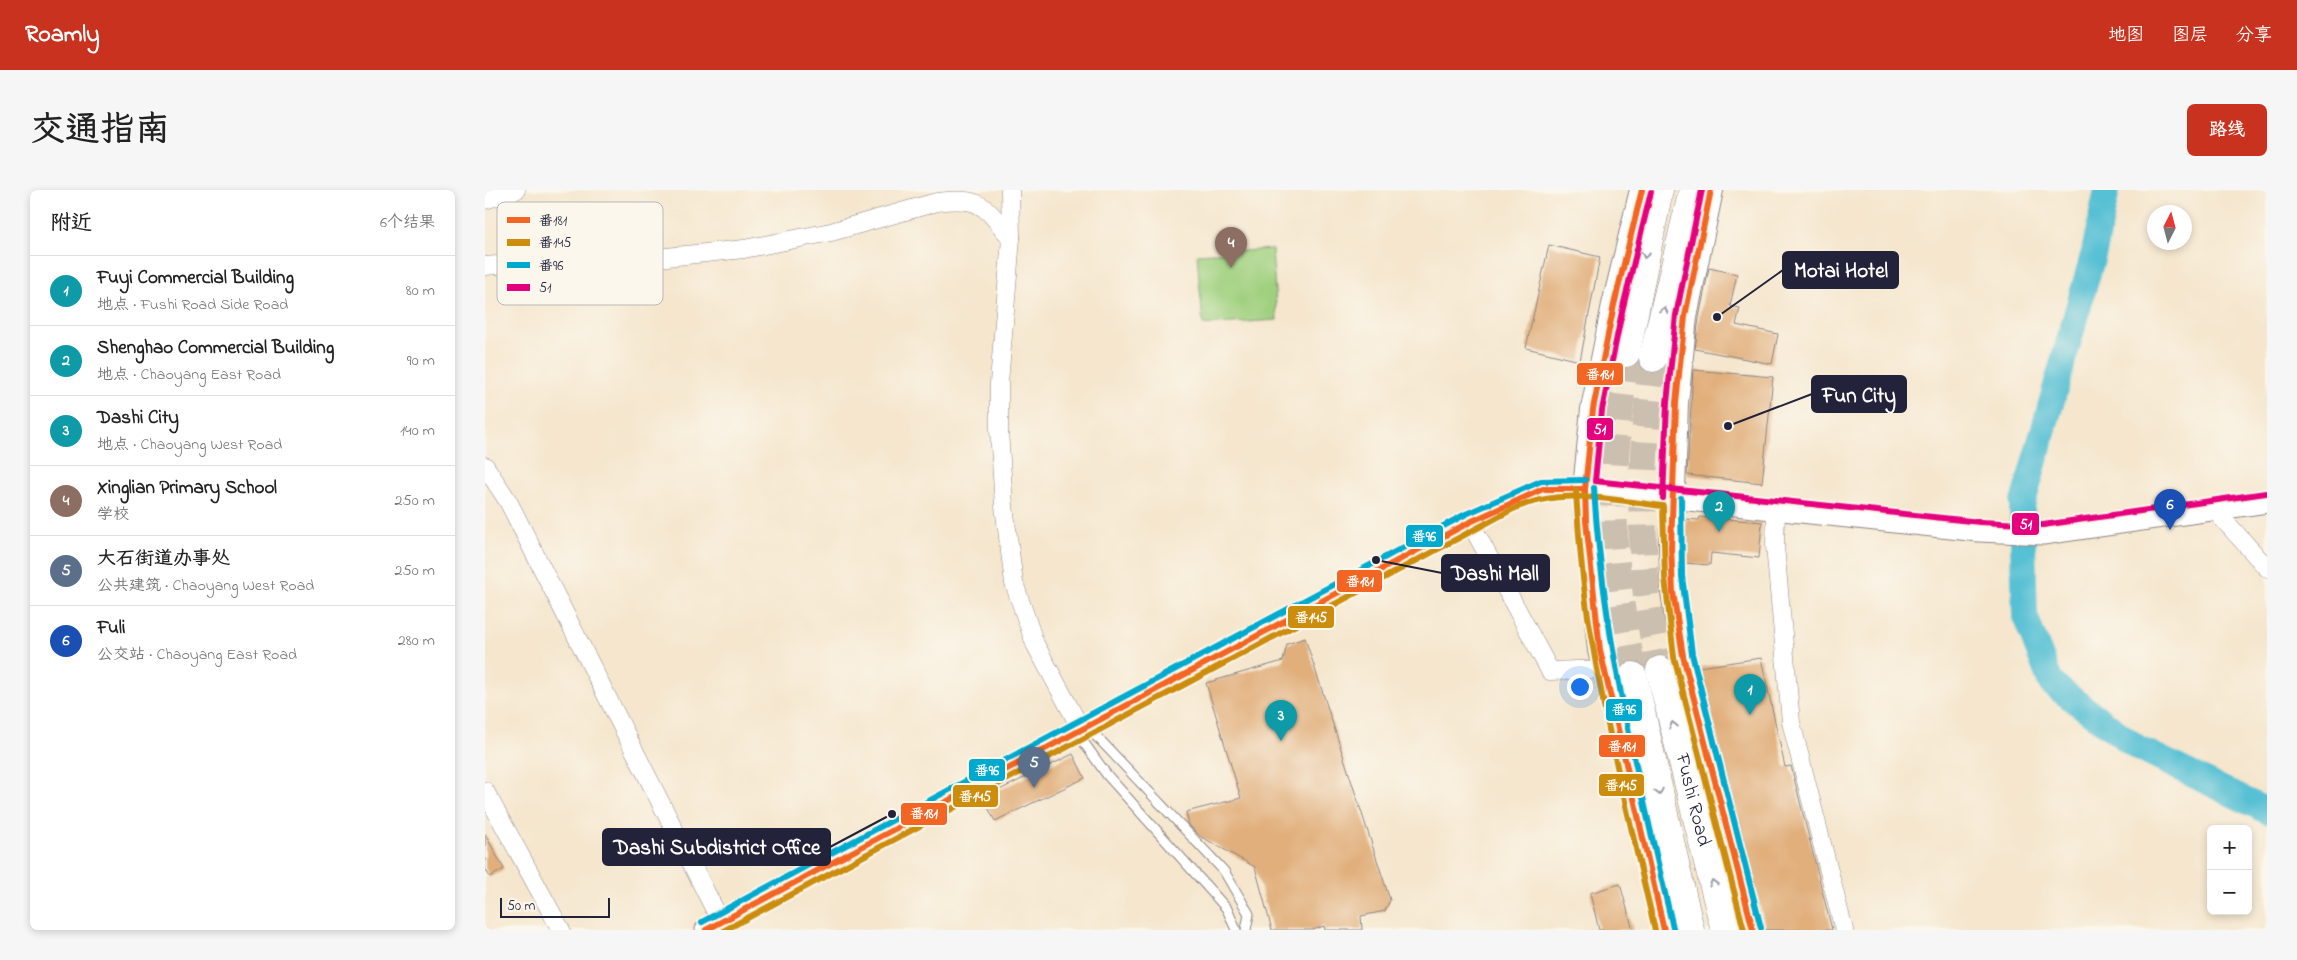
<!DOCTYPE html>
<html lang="zh">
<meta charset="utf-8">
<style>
body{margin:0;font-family:"Indie Flower","LXGW WenKai TC",sans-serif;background:#f6f6f6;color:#222}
.controls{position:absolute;right:15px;bottom:15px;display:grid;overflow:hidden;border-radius:8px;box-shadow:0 2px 8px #0003}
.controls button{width:45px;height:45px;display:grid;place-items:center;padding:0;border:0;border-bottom:1px solid #e0e0e0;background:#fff;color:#222;font:25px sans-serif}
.compass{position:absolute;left:1662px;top:15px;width:45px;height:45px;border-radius:50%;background:#fff;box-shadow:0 2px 8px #0003;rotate:6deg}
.scale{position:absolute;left:15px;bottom:12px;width:110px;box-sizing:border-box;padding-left:5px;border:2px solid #22223b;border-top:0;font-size:14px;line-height:18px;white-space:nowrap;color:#22223b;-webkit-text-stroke:4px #fbf7ec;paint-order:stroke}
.you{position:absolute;left:1094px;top:496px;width:18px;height:18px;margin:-12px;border:4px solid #fff;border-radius:50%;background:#1a73e8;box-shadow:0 0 0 8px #1a73e833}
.badge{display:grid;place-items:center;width:32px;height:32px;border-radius:50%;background:#c8321e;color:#fff;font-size:16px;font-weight:700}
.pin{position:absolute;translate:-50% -41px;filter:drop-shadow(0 1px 2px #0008)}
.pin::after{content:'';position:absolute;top:26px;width:18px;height:15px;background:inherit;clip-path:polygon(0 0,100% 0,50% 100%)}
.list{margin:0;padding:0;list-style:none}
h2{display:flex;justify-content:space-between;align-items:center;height:65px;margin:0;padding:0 20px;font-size:21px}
h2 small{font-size:16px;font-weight:400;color:#767676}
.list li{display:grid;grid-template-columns:32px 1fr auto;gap:15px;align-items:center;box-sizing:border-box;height:70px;padding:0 20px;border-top:1px solid #e0e0e0}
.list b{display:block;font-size:19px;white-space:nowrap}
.list p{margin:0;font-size:16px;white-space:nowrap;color:#767676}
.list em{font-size:16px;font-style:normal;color:#767676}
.map{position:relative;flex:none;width:1782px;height:740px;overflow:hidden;border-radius:8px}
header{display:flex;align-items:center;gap:30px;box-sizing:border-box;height:70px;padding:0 25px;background:#c8321e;color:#fff}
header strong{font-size:24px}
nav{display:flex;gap:28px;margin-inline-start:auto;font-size:18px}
.intro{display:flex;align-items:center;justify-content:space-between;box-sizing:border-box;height:120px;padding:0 30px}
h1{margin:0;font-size:35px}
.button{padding:12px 22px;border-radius:8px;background:#c8321e;color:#fff;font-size:18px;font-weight:700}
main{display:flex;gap:30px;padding:0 30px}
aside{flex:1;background:#fff;border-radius:8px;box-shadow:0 2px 8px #0003}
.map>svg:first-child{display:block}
.green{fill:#a0d07f;stroke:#61795d}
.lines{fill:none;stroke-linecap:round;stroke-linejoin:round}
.river{stroke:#57c0d4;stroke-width:26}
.building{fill:#e1af7c}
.trunk-tunnel{stroke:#cbbfb0;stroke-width:28;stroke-dasharray:28 14;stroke-linecap:butt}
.service-casing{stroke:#8c8484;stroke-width:11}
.minor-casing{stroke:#8c8484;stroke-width:19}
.tertiary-casing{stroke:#8c8484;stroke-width:23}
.secondary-casing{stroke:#8c8484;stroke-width:26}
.trunk-casing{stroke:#8c8484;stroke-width:29}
.service{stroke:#fff;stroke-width:9}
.minor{stroke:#fff;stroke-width:18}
.tertiary{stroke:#fff;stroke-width:21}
.secondary{stroke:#fff;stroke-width:24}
.trunk{stroke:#fff;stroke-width:28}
.bus-1-casing{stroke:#fbf7ec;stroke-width:10}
.bus-2-casing{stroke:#fbf7ec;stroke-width:10}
.bus-3-casing{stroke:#fbf7ec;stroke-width:10}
.bus-4-casing{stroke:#fbf7ec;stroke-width:10}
.bus-1{stroke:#f26522;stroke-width:6}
.bus-2{stroke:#cc8c0c;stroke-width:6}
.bus-3{stroke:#00a9ce;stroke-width:6}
.bus-4{stroke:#e5007d;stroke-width:6}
.oneway{stroke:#9c9ca7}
.labels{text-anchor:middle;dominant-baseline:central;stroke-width:4;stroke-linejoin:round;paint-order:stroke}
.street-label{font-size:20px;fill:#22223b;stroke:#fbf7ec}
.key{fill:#fbf7ec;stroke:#bab7b7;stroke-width:1}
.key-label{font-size:14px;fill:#22223b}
.leader{fill:none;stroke:#22223b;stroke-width:2}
.callout-dot{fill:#22223b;stroke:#fbf7ec;stroke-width:2}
.callout{fill:#22223b;stroke:#22223b;stroke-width:2}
.callout-label{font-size:21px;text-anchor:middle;font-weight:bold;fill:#fff}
.line-badge{stroke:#fbf7ec;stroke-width:2}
.badge-label{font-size:14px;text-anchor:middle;font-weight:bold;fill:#fff}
</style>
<header>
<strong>Roamly</strong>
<nav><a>地图</a><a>图层</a><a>分享</a></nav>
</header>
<div class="intro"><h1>交通指南</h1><a class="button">路线</a></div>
<main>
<aside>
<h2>附近<small>6个结果</small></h2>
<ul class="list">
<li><span class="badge" style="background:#0f9aa8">1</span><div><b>Fuyi Commercial Building</b><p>地点 · Fushi Road Side Road</p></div><em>80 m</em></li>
<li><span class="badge" style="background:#0f9aa8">2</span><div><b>Shenghao Commercial Building</b><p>地点 · Chaoyang East Road</p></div><em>90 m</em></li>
<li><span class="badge" style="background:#0f9aa8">3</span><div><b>Dashi City</b><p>地点 · Chaoyang West Road</p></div><em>140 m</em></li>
<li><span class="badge" style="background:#8d6e63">4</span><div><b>Xinglian Primary School</b><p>学校</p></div><em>250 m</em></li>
<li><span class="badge" style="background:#5c6f8a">5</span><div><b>大石街道办事处</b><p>公共建筑 · Chaoyang West Road</p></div><em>250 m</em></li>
<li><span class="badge" style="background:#1a4fb4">6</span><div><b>Fuli</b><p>公交站 · Chaoyang East Road</p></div><em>280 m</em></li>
</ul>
</aside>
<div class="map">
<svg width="1782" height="740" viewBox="0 0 1782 740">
<rect width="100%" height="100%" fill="#fbf7ec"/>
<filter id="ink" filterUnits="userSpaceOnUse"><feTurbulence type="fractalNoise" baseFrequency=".02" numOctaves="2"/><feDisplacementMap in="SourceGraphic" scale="10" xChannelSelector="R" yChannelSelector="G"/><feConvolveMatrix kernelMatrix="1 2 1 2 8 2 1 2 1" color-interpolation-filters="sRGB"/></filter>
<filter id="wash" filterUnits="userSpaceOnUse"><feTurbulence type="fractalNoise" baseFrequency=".0096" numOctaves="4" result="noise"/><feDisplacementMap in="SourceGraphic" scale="20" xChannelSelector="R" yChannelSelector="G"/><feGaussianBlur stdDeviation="1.12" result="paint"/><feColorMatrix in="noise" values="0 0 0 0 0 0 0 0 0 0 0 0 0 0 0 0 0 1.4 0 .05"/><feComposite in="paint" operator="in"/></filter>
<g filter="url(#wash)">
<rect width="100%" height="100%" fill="#f5e6cd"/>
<!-- green -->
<polygon class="green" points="787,59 792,130 718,135 712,64"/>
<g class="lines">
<!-- river -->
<polyline class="river" points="1622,0 1609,62 1537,316 1540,426 1566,493 1653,558 1782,621"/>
</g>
<g id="blocks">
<!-- building -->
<g class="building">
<polygon points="1064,55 1115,67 1095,171 1041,158"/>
<polygon points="1224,78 1252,84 1245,116 1255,118 1251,135 1293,144 1287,174 1210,159 1214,128"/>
<polygon points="1208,180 1288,187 1277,293 1202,285"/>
<polygon points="1215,327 1277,332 1274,368 1226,363 1225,375 1200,373 1201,329 1214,330"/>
<polygon points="820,448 905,710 900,721 876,726 877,740 840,740 839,736 828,740 787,740 770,677 715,646 704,635 701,622 756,608 721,493 798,471 802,454"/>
<polygon points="1276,468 1300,577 1306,576 1347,740 1281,740 1215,477"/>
<polygon points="588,564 600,588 510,631 498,608"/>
<polygon points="0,644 19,679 5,687 0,678"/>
<polygon points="1135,694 1148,740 1114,740 1105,703"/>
</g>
</g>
</g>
<g filter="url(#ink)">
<use href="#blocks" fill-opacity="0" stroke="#8c8484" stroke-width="1"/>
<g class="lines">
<!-- trunk-tunnel -->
<g class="trunk-tunnel">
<path d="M 1141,163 C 1131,237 1124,310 1132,384 C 1135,418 1142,452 1148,486"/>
<path d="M 1168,168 C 1159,238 1155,308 1159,378 C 1162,412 1168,446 1175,480"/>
</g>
<defs>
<g id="service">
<polyline points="601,540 604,540 616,551 739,681 764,724 761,740"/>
<polyline points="592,543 622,585 742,719 751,740"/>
</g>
<g id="minor">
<polyline points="525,0 526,48 514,193 514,240 519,316 529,393 550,454 596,539"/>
<polyline points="0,10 31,0"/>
<path d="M 0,76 L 129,66 L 172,68 L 259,59 L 346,42 L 452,12 C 497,6 499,16 526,48"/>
<polyline points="0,276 23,311 240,740"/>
<polyline points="1291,319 1290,356 1306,532 1359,740"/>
<polyline points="1729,319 1782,378"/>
<polyline points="985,332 1065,481 1120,479"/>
<polyline points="0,601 76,740"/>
</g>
<polyline id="tertiary" points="221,740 985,332 1030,310 1058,299 1100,299 1494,341 1558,344 1782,312"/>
<g id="secondary">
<polyline points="1157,0 1129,115 1108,219 1100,299 1101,331 1115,460 1179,740"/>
<polyline points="1226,0 1200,126 1191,213 1186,357 1188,402 1198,466 1268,740"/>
</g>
<g id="trunk">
<polyline points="1141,163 1174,0"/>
<polyline points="1168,168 1208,0"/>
<path id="s1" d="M 1175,480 L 1240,740"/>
<polyline points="1148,486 1205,740"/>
</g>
</defs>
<!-- service casing -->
<use href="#service" class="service-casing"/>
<!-- minor casing -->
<use href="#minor" class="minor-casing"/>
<!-- tertiary casing -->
<use href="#tertiary" class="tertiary-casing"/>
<!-- secondary casing -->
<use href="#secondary" class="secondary-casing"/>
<!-- trunk casing -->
<use href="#trunk" class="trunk-casing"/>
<!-- service -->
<use href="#service" class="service"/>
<!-- minor -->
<use href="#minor" class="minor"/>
<!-- tertiary -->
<use href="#tertiary" class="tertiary"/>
<!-- secondary -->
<use href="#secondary" class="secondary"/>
<!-- trunk -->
<use href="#trunk" class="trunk"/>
<defs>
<g id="bus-1">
<polyline points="1157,0 1129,115 1108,219 1100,299 1101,331 1115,460 1179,740"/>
<polyline points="1226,0 1200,126 1191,213 1186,357 1188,402 1198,466 1268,740"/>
<polyline points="221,740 985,332 1058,299 1100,299"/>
</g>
<g id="bus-2">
<path d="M 1091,300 C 1093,337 1096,375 1101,413 C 1117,523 1145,631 1170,740"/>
<path d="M 240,740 L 1026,320 C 1076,296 1125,310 1178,316 L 1180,388 L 1189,467 L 1259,740"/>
</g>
<g id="bus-3">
<path d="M 1109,298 C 1118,451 1154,590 1188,738"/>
<polyline points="1196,308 1197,386 1207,464 1276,738"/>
<polyline points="217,732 981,324 1056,291 1100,290"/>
</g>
<g id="bus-4">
<polyline points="1166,2 1138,117 1117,220 1110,291 1495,332 1558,335 1781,303"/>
<polyline points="1178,308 1182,213 1191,125 1217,0"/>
</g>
</defs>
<!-- bus-1 casing -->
<use href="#bus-1" class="bus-1-casing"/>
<!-- bus-2 casing -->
<use href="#bus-2" class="bus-2-casing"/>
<!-- bus-3 casing -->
<use href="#bus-3" class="bus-3-casing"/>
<!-- bus-4 casing -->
<use href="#bus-4" class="bus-4-casing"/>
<!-- bus-1 -->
<use href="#bus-1" class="bus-1"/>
<!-- bus-2 -->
<use href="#bus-2" class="bus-2"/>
<!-- bus-3 -->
<use href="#bus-3" class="bus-3"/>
<!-- bus-4 -->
<use href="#bus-4" class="bus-4"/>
</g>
<!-- one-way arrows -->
<defs><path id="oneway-chevron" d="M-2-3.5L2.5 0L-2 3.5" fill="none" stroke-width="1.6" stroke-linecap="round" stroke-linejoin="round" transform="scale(1.25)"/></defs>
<g class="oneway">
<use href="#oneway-chevron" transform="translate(1160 65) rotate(101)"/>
<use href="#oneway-chevron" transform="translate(1179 120) rotate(-77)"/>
<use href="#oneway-chevron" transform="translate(1188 535) rotate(-104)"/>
<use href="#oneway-chevron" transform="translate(1174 602) rotate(78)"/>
<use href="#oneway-chevron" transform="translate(1228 693) rotate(-104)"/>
</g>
</g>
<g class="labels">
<!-- street labels -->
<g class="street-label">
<text stroke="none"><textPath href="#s1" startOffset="134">Fushi Road</textPath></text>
</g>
</g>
<!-- legend -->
<rect x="12" y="12" width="166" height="103" rx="8" class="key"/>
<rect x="22" y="27" width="23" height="6" fill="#f26522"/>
<rect x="22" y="49" width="23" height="7" fill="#cc8c0c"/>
<rect x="22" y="72" width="23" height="6" fill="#00a9ce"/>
<rect x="22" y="94" width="23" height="7" fill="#e5007d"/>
<g class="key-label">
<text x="54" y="35">番181</text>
<text x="54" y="57">番145</text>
<text x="54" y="80">番96</text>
<text x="54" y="102">51</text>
</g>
<!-- callouts -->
<path class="leader" d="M1232 127L1298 80M1243 236L1327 204M891 370L957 383M407 624L345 657"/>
<g class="callout-dot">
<circle cx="1232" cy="127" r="5"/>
<circle cx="1243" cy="236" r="5"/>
<circle cx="891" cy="370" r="5"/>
<circle cx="407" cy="624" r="5"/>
</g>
<g class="callout">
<rect x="1298" y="62" width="115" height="36" rx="5"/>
<rect x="1327" y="186" width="94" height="36" rx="5"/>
<rect x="957" y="365" width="107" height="36" rx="5"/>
<rect x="118" y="639" width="227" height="36" rx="5"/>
</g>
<g class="callout-label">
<text x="1356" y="87">Motai Hotel</text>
<text x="1374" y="212">Fun City</text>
<text x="1010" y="390">Dashi Mall</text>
<text x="232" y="664">Dashi Subdistrict Office</text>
</g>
<g class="line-badge">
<rect x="1091" y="172" width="48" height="24" rx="5" fill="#f26522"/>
<rect x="1101" y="227" width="28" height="24" rx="5" fill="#e5007d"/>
<rect x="1526" y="322" width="29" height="24" rx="5" fill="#e5007d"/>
<rect x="920" y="334" width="39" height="24" rx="5" fill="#00a9ce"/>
<rect x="851" y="379" width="47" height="24" rx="5" fill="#f26522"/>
<rect x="802" y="415" width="48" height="24" rx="5" fill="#cc8c0c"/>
<rect x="1120" y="508" width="38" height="24" rx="5" fill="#00a9ce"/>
<rect x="1113" y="544" width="48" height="24" rx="5" fill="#f26522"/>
<rect x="483" y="568" width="38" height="24" rx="5" fill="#00a9ce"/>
<rect x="1113" y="583" width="47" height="24" rx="5" fill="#cc8c0c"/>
<rect x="467" y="594" width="47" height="24" rx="5" fill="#cc8c0c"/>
<rect x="415" y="612" width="48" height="24" rx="5" fill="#f26522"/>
</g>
<g class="badge-label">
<text x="1115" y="189">番181</text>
<text x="1115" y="244">51</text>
<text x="1541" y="339">51</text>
<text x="939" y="351">番96</text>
<text x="875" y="396">番181</text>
<text x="826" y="432">番145</text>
<text x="1139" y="524">番96</text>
<text x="1137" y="561">番181</text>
<text x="502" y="585">番96</text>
<text x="1136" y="600">番145</text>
<text x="490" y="611">番145</text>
<text x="439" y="628">番181</text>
</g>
</svg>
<div class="controls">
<button>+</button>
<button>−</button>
</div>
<svg class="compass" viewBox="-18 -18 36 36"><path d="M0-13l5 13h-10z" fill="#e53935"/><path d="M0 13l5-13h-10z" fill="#767676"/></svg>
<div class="scale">50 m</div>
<div class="you"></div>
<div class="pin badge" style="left:1265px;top:525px;background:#0f9aa8">1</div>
<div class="pin badge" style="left:1234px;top:342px;background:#0f9aa8">2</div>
<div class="pin badge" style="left:796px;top:551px;background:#0f9aa8">3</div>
<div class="pin badge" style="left:746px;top:78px;background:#8d6e63">4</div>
<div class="pin badge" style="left:549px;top:598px;background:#5c6f8a">5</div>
<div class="pin badge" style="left:1685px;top:340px;background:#1a4fb4">6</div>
</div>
</main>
